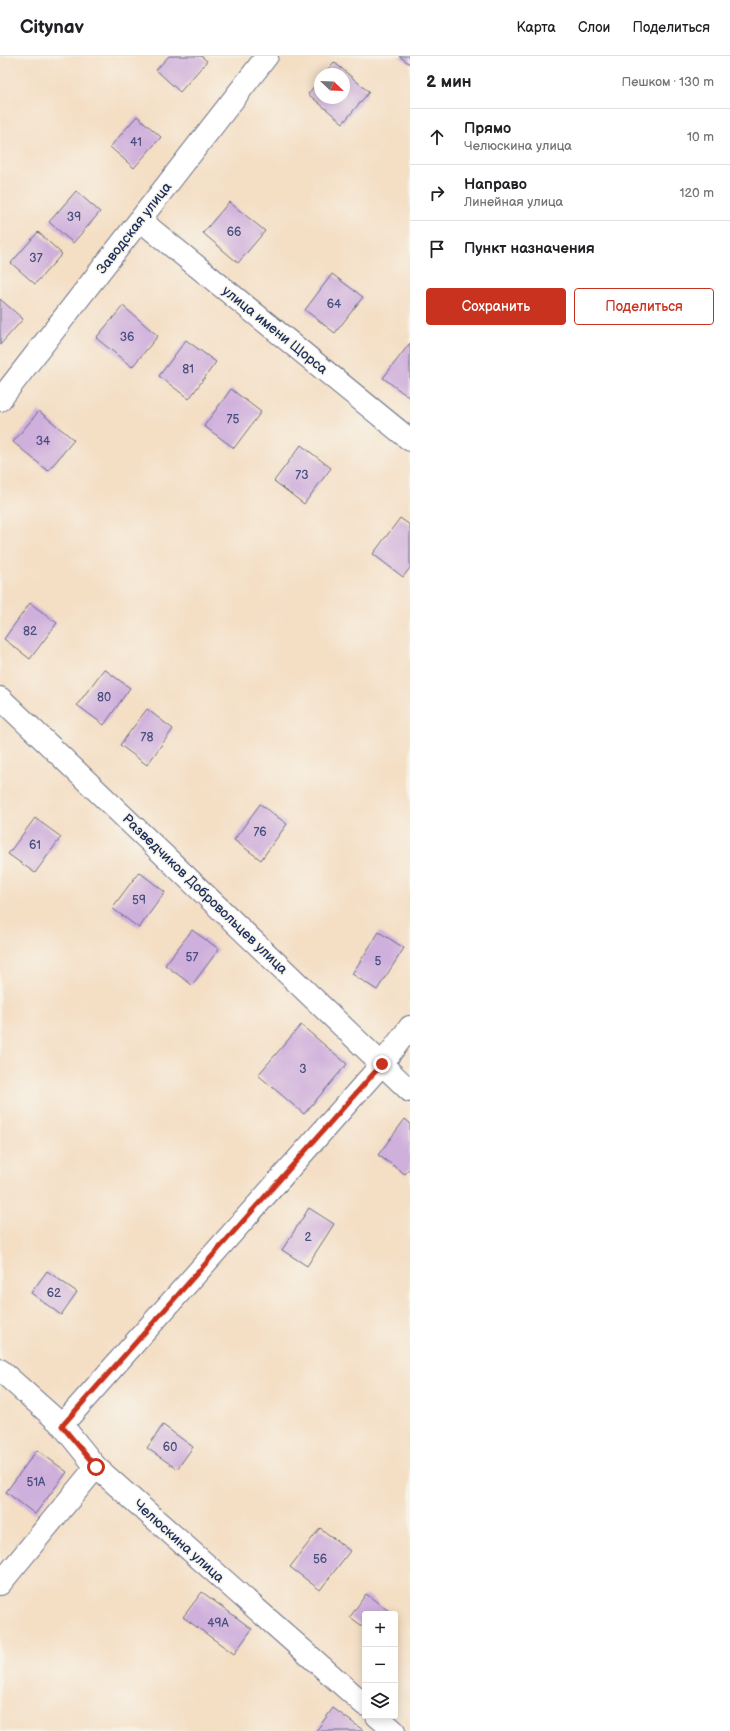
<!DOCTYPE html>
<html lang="ru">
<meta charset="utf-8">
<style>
body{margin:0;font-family:"Balsamiq Sans",sans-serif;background:#f6f6f6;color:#202124}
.controls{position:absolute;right:12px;bottom:12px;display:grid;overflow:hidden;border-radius:4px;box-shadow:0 2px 10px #0003}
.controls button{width:36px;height:36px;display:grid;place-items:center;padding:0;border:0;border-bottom:1px solid #e0e0e0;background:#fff;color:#202124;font:20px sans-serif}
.compass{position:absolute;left:314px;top:12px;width:36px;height:36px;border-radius:50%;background:#fff;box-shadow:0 2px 10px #0003;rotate:113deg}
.stop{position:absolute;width:12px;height:12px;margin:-9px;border:3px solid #c8321e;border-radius:50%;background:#fff}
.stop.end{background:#c8321e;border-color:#fff;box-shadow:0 1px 4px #0008}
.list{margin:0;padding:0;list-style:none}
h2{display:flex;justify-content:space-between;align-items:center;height:52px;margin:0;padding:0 16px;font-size:17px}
h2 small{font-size:13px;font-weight:400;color:#757577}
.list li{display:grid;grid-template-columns:26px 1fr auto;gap:12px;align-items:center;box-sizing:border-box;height:56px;padding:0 16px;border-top:1px solid #e0e0e0}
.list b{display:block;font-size:15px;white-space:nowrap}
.list p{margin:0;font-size:13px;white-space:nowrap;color:#757577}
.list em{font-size:13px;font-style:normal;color:#757577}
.actions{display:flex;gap:8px;padding:12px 16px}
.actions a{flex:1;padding:9px 0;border:1px solid #c8321e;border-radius:4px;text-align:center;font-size:14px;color:#c8321e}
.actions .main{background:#c8321e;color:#fff}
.icon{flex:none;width:22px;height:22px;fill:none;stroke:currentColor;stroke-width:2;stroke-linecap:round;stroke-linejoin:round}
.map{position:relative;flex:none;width:410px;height:1675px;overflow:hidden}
header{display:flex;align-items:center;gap:24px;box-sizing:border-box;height:56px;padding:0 20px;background:#fff;border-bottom:1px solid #e0e0e0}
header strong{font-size:19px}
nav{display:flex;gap:22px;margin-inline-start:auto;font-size:14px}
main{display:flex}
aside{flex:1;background:#fff}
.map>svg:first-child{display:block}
.building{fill:#cfafdc}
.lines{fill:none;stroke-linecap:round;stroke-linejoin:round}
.minor-casing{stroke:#676c82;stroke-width:24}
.minor{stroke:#fff;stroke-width:22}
.route{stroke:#c8321e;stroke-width:5}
.labels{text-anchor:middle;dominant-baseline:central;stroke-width:3;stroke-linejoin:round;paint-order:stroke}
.number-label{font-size:12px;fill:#484f7e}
.street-label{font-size:14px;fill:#1b2f5e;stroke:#f7f3e8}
</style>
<header>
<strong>Citynav</strong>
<nav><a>Карта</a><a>Слои</a><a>Поделиться</a></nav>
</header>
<main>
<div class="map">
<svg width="410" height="1675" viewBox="0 0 410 1675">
<rect width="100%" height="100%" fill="#f7f3e8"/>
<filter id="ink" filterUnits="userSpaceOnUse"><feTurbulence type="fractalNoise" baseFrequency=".025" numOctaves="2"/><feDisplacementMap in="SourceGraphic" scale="8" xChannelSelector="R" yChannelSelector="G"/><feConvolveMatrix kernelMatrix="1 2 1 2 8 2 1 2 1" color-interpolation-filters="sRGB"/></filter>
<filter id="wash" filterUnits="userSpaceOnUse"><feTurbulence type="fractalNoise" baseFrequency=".012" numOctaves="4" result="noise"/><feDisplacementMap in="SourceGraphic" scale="16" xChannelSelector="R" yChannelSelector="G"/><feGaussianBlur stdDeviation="0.9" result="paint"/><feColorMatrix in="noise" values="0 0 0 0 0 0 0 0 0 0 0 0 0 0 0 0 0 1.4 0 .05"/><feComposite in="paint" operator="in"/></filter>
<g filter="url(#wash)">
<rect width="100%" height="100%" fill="#f4dec4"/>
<g id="blocks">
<!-- building -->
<g class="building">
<polygon points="169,0 201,0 207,5 180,36 156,14"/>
<polygon points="399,0 410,0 410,8"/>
<polygon points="334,6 369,36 343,67 308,38 320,23 320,42 344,42 344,18 324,18"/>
<polygon points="137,60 161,81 134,112 110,91"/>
<polygon points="76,135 100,156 73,187 49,166"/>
<polygon points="229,146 265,175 238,207 203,177"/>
<polygon points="38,176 62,198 35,228 11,207"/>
<polygon points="332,218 363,241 335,277 305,254"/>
<polygon points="0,243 23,263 0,289"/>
<polygon points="123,250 158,280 132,311 96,282"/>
<polygon points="186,284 216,306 189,343 159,320"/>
<polygon points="410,287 410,342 383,322"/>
<polygon points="231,333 261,356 234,392 204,370"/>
<polygon points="39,355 74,384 48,415 13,386"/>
<polygon points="301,389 331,412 304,448 274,425"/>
<polygon points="400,462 410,469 410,512 403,521 373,498"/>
<polygon points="30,547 57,567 30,603 4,583"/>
<polygon points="104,613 130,632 104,669 77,649"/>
<polygon points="147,653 173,673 147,709 120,689"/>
<polygon points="260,748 287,768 261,804 234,784"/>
<polygon points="35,762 61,781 35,817 8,798"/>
<polygon points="139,816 165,836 139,872 112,852"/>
<polygon points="192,874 219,893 192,929 165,909"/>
<polygon points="379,876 404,892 377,934 352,918"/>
<polygon points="301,969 347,1008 304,1058 258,1019"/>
<polygon points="405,1063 410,1067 410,1112 405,1118 378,1099"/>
<polygon points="309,1152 334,1168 307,1210 282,1194"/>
<polygon points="47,1215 77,1236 61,1259 31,1237"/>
<polygon points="163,1369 193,1391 177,1413 147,1392"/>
<polygon points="37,1394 67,1416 35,1458 6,1436"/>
<polygon points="320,1472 350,1495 320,1534 290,1511"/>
<polygon points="202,1536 252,1573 234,1598 183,1561"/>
<polygon points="366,1538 393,1558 365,1558 365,1572 350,1561"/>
<polygon points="333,1652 363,1674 362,1675 316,1675"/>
</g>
</g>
</g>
<g filter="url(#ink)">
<use href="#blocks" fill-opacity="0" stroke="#676c82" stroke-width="1"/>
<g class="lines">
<defs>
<g id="minor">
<polyline points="140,164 410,384"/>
<polyline points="0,344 267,0"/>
<polyline points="0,642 410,1035"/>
<polyline points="0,1314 62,1369 96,1411 365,1649"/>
<polyline points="62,1369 382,1008 410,971"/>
<polyline points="0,1528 96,1411"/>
<polyline points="377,1660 394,1675"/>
</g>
</defs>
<!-- minor casing -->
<use href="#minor" class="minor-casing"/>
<!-- minor -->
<use href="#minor" class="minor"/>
</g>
</g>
<g class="lines" filter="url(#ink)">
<!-- route -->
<polyline class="route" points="96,1411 62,1370 382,1008"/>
</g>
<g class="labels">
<!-- number labels -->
<g class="number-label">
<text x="136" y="86">41</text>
<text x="74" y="161">39</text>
<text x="234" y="176">66</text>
<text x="36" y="202">37</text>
<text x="334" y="248">64</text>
<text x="127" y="281">36</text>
<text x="188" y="313">81</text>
<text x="233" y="363">75</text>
<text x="43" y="385">34</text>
<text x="302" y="419">73</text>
<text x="30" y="575">82</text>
<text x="104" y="641">80</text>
<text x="147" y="681">78</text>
<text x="260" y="776">76</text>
<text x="35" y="789">61</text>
<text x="139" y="844">59</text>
<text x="192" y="901">57</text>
<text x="378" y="905">5</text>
<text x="303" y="1013">3</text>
<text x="308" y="1181">2</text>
<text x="54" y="1237">62</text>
<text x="170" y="1391">60</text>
<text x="36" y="1426">51А</text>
<text x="320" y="1503">56</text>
<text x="218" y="1567">49А</text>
</g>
<!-- street labels -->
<g class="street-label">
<text transform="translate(134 172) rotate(-52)">Заводская улица</text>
<text transform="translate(275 274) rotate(39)">улица имени Щорса</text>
<text transform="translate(205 838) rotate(44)">Разведчиков Добровольцев улица</text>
<text transform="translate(179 1485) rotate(42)">Челюскина улица</text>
</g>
</g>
</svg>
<div class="controls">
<button>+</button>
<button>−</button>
<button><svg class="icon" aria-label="layers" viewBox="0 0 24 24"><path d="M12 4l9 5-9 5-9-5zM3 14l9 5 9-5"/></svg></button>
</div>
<svg class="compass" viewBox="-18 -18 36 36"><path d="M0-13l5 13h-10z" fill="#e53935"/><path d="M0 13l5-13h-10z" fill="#757577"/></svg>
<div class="stop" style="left:96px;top:1411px"></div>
<div class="stop end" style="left:382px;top:1008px"></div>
</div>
<aside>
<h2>2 мин<small>Пешком · 130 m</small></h2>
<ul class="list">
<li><svg class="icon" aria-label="ahead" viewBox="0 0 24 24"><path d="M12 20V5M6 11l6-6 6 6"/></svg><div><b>Прямо</b><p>Челюскина улица</p></div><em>10 m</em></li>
<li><svg class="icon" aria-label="right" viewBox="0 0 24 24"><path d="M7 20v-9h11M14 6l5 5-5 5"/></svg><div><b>Направо</b><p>Линейная улица</p></div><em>120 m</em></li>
<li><svg class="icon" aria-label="arrive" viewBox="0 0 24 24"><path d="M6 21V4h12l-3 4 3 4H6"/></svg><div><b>Пункт назначения</b></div></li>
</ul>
<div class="actions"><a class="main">Сохранить</a><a>Поделиться</a></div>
</aside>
</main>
